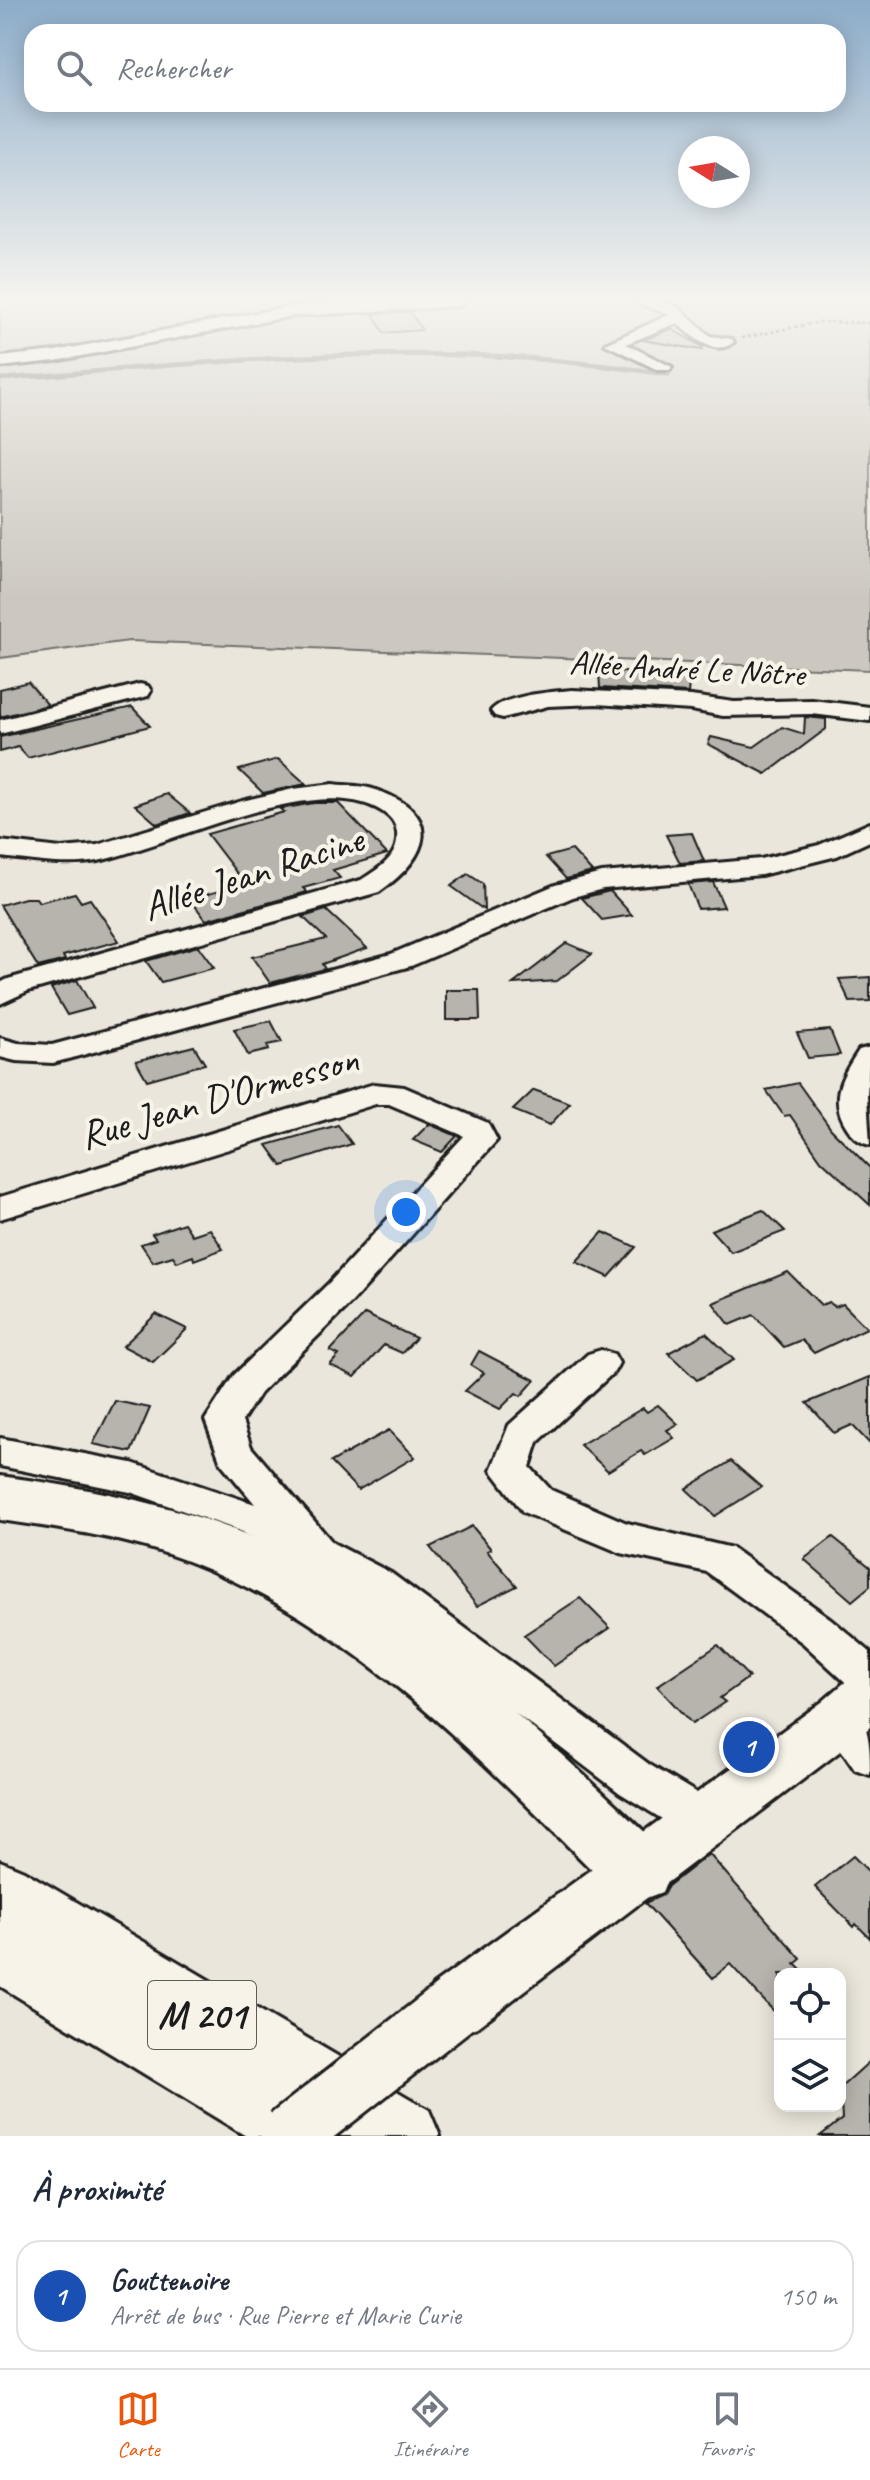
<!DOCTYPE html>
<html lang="fr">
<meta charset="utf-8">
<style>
body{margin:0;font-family:Caveat,sans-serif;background:#f2f2f3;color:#1f2937}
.controls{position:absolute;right:24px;bottom:24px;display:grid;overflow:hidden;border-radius:16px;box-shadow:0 4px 20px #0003}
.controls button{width:72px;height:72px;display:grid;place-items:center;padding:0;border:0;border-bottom:2px solid #e0e1e3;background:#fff;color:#1f2937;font:40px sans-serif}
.compass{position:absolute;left:678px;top:136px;width:72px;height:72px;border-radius:50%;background:#fff;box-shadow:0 4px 20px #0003;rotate:281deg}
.you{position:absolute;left:406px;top:1212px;width:28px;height:28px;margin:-20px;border:6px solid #fff;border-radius:50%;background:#1a73e8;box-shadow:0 0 0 12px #1a73e833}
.badge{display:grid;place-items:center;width:52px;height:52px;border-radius:50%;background:#ea580c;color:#fff;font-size:26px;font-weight:700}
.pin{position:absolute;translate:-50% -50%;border:4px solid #fff;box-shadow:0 2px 8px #0006}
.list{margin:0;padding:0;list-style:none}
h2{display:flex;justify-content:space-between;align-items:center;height:104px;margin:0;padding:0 32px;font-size:34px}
h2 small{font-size:26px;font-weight:400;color:#747a83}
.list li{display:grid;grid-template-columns:52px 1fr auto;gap:24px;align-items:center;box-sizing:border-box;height:112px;margin:0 16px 16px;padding:0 16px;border:2px solid #e0e1e3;border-radius:24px}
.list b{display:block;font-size:30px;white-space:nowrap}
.list p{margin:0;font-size:26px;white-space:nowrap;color:#747a83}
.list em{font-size:26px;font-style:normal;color:#747a83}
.icon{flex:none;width:44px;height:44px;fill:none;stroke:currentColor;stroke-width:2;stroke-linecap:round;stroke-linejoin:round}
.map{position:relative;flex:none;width:870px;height:2136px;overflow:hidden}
.search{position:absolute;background:#fff;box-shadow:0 4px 20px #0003;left:24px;right:24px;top:24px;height:88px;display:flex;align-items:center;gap:20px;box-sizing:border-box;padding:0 28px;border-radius:24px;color:#747a83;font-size:30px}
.sheet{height:232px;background:#fff}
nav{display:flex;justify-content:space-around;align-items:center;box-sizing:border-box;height:112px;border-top:2px solid #e0e1e3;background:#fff;font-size:22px;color:#747a83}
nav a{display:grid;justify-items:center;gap:4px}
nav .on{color:#ea580c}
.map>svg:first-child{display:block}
.green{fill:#ccc8c0;stroke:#74726e;stroke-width:2}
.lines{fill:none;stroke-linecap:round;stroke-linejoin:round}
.stream{stroke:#6d6c68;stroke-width:5}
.building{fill:#b6b4ac;stroke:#1c1c1c;stroke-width:2}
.minor-casing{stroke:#1c1c1c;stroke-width:6}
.major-casing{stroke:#1c1c1c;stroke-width:6}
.highway-casing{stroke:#1c1c1c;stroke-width:6}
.path{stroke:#1c1c1c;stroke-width:3;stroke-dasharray:3 3;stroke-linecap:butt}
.minor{fill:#f7f3e8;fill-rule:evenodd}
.major{fill:#f7f3e8;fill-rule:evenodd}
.highway{fill:#f7f3e8;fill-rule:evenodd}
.major-bridge-casing{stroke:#1c1c1c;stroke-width:63;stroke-linecap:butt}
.major-bridge{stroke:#f7f3e8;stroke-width:57}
.labels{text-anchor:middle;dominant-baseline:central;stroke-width:8;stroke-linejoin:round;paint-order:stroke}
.far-street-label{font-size:34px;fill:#1c1c1c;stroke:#f7f3e8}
.shield{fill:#f7f3e8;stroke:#5e5c59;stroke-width:2}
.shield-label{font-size:38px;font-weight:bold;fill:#1c1c1c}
.street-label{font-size:40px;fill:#1c1c1c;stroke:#f7f3e8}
</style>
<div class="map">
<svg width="870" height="2136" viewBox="0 0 870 2136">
<rect width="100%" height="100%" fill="#eae6dc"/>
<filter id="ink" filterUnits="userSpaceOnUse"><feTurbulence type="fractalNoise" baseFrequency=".0125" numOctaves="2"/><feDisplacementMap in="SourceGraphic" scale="16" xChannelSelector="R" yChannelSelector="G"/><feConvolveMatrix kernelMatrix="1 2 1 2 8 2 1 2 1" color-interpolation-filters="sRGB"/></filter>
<g filter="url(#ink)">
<!-- green -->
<polygon class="green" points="0,301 870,301 870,670 129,641 0,658"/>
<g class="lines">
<!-- stream -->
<path class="stream" d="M 0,379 C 163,367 328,348 492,356 C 551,359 610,366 668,374"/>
</g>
<!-- building -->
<g class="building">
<polygon points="410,312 422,330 384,333 373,314"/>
<polygon points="671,329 703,347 702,350 643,340"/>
<polygon points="599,671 690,674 688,693 600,688"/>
<polygon points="28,682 48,705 0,717 0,689"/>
<polygon points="132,707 150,726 28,758 18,747 0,752 0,737"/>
<polygon points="805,717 826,719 826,729 766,774 708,744 711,737 754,747 782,727 804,734"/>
<polygon points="278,759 306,784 263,793 239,770"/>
<polygon points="167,794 190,813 157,824 135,805"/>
<polygon points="314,803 338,803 387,854 333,870 340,878 303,888 307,892 206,920 190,899 245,884 207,834 284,812 280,809"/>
<polygon points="692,833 704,861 680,863 666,835"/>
<polygon points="572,850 592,872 566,879 546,857"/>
<polygon points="468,874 483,884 484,910 451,886"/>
<polygon points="713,882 724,907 698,909 688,884"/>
<polygon points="610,891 632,915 602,920 582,898"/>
<polygon points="75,893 81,902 90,899 119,941 63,956 65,960 38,967 0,905 25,898 36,898 39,902"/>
<polygon points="326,910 367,948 322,964 325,969 270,983 252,957 326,939 303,917"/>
<polygon points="567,943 592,954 557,981 513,984"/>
<polygon points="198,946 214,968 161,982 146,961"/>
<polygon points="870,977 870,1001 850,1002 839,979"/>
<polygon points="77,980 93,1008 67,1015 51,988"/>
<polygon points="446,990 479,990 480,1020 446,1020"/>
<polygon points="271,1021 282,1042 267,1045 269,1050 248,1055 234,1029"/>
<polygon points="830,1030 840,1055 808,1058 797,1033"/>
<polygon points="194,1046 205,1064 147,1080 136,1061"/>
<polygon points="798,1083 831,1129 870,1168 870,1205 821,1160 790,1115 784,1116 766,1090"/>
<polygon points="534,1090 570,1103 550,1125 513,1110"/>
<polygon points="429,1124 457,1136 442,1152 413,1140"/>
<polygon points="338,1125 352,1144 282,1166 267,1145"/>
<polygon points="763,1210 785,1231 731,1252 711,1230"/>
<polygon points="184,1223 192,1235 210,1229 223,1249 194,1260 193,1256 177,1262 173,1256 153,1262 141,1244 156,1239 152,1234"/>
<polygon points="603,1232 636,1247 609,1277 576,1262"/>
<polygon points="788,1272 821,1305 829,1302 835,1307 843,1304 867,1328 814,1353 801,1340 784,1347 754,1315 730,1325 713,1303"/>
<polygon points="156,1314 187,1329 153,1362 123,1346"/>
<polygon points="365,1314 416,1338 402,1353 384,1345 355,1377 330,1365 339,1355 330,1351"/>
<polygon points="706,1333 734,1360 697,1380 668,1353"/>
<polygon points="479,1351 525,1375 535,1380 521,1396 516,1393 500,1409 465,1391 484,1373 471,1365"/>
<polygon points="870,1377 870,1444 852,1425 834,1433 807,1403"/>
<polygon points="115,1401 150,1408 131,1452 93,1444"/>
<polygon points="658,1405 678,1424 667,1430 674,1438 645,1455 641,1451 608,1471 580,1445 643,1408 647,1412"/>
<polygon points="389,1430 415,1457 358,1490 331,1462"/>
<polygon points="731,1461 761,1487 715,1516 686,1489"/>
<polygon points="472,1526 491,1549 487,1551 517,1586 477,1606 430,1547"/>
<polygon points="833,1537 870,1567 870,1586 852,1601 804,1559"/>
<polygon points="580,1598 610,1628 554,1666 524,1635"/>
<polygon points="718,1645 749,1677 720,1698 725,1702 692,1724 657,1686"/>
<polygon points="709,1854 801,1959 795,1964 805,1974 780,1974 780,2018 730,1964 713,1978 645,1903 663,1895 668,1886"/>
<polygon points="853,1856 870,1873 870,1938 856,1924 854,1927 815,1887"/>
<polygon points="870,2061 870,2136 820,2136 842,2119 840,2088"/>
</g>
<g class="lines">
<defs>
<g id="minor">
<polygon points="380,301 466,301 459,306 293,316 55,361 0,367 0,357 55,351 293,306"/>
<path d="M 634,301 L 659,301 L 676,306 L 710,336 L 732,339 L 734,342 C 715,358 691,336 677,323 L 626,344 L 672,367 L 670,370 L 658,370 L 605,344 L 669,315 Z"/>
<polygon points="140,684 148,686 151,691 148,696 0,734 0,720"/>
<path d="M 572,690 L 691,696 L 734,702 L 812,700 L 870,707 L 870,721 L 812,714 L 723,716 L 691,710 L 596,704 L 548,706 L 503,718 L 495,716 L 491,711 C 504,695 552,692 572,690 Z"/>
<path d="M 333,784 C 347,786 363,785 376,790 C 446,814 429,857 379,892 L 28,991 L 0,1004 L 0,983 L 8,979 L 361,880 C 375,871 395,860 397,841 C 399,824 390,815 376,808 C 308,775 171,845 98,861 C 65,867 32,860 0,857 L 0,841 L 61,848 L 97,845 L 242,801 L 293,789 Z"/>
<polygon points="870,823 870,841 837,856 761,875 603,889 573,897 411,966 53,1063 16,1061 0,1057 0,1038 18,1043 52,1045 391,954 555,885 602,873 761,859 819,845"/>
<path d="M 870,1047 L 867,1096 L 870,1145 C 858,1142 852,1136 846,1126 C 828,1097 843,1074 859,1050 Z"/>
<polygon points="374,1084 404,1087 488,1123 497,1140 352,1302 260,1393 242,1421 251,1447 333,1543 391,1573 650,1765 720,1807 726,1821 720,1835 704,1841 688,1835 620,1793 363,1597 238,1530 130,1492 0,1466 0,1438 132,1463 255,1504 221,1463 205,1420 234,1375 328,1284 464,1136 389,1104 376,1104 0,1219 0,1197"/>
<polygon points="601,1350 614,1354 619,1363 614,1372 538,1442 530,1467 551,1490 627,1523 732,1548 831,1619 870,1652 870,1696 855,1691 803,1643 707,1572 621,1553 523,1512 491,1470 509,1425 588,1354"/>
<path d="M 841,1700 C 870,1714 870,1742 870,1775 L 855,1770 L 820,1719 L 826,1706 Z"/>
</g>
<polygon id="major" points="870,1670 870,1727 860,1736 477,2027 455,2036 433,2027 425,2006 433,1985 822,1702 851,1677"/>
<g id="highway">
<path d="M 0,1476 C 90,1488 181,1505 264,1542 C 418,1611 540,1735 662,1848 L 671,1870 L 662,1892 L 638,1901 L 614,1892 C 488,1767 359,1627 190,1562 C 130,1538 64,1529 0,1520 Z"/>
<polygon points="0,1861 24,1871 429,2110 440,2136 246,2136 0,1986"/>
</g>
</defs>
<!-- minor casing -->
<use href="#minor" class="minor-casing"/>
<!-- major casing -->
<use href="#major" class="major-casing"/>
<!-- highway casing -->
<use href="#highway" class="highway-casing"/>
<!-- path -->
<polyline class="path" points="742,338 819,322 870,323"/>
<!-- minor -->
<use href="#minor" class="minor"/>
<!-- major -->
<use href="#major" class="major"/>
<!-- highway -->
<use href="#highway" class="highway"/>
<defs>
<polyline id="major-bridge" points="289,2136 455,2006"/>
</defs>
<!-- major-bridge casing -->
<use href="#major-bridge" class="major-bridge-casing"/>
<!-- major-bridge -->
<use href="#major-bridge" class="major-bridge"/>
</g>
</g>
<!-- sky -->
<linearGradient id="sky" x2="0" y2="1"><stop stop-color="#8cacc9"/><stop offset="0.5" stop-color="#f6f4ef"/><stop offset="1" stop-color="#f6f4ef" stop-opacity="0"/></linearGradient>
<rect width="870" height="600" fill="url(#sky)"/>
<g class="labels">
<!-- far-street labels -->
<g class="far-street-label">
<text transform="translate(687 668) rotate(3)">Allée André Le Nôtre</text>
</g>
<!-- shield labels -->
<rect class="shield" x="148" y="1981" width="108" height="68" rx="6"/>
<g class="shield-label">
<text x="202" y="2015">M 201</text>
</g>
<!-- street labels -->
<g class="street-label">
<text transform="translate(253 873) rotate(-18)">Allée Jean Racine</text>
<text transform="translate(219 1097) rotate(-16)">Rue Jean D'Ormesson</text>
</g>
</g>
</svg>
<div class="controls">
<button><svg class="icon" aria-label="locate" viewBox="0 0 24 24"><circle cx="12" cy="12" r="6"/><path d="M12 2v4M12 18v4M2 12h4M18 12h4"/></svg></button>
<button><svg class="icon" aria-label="layers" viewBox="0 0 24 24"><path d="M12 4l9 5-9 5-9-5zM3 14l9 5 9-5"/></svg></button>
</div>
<svg class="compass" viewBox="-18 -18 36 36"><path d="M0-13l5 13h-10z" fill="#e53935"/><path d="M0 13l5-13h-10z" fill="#747a83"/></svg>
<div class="you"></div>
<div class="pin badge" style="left:749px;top:1747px;background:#1a4fb4">1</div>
<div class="search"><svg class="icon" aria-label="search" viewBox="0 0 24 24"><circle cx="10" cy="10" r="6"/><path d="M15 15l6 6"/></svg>Rechercher</div>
</div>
<section class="sheet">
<h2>À proximité<small></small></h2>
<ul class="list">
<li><span class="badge" style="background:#1a4fb4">1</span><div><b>Gouttenoire</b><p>Arrêt de bus · Rue Pierre et Marie Curie</p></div><em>150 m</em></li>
</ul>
</section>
<nav>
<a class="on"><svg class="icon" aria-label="map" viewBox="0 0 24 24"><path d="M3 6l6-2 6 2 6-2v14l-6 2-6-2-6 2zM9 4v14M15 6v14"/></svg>Carte</a>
<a><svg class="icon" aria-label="directions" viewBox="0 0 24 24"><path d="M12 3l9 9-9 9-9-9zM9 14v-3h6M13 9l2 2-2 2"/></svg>Itinéraire</a>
<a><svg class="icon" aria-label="saved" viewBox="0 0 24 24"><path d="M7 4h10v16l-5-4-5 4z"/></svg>Favoris</a>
</nav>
